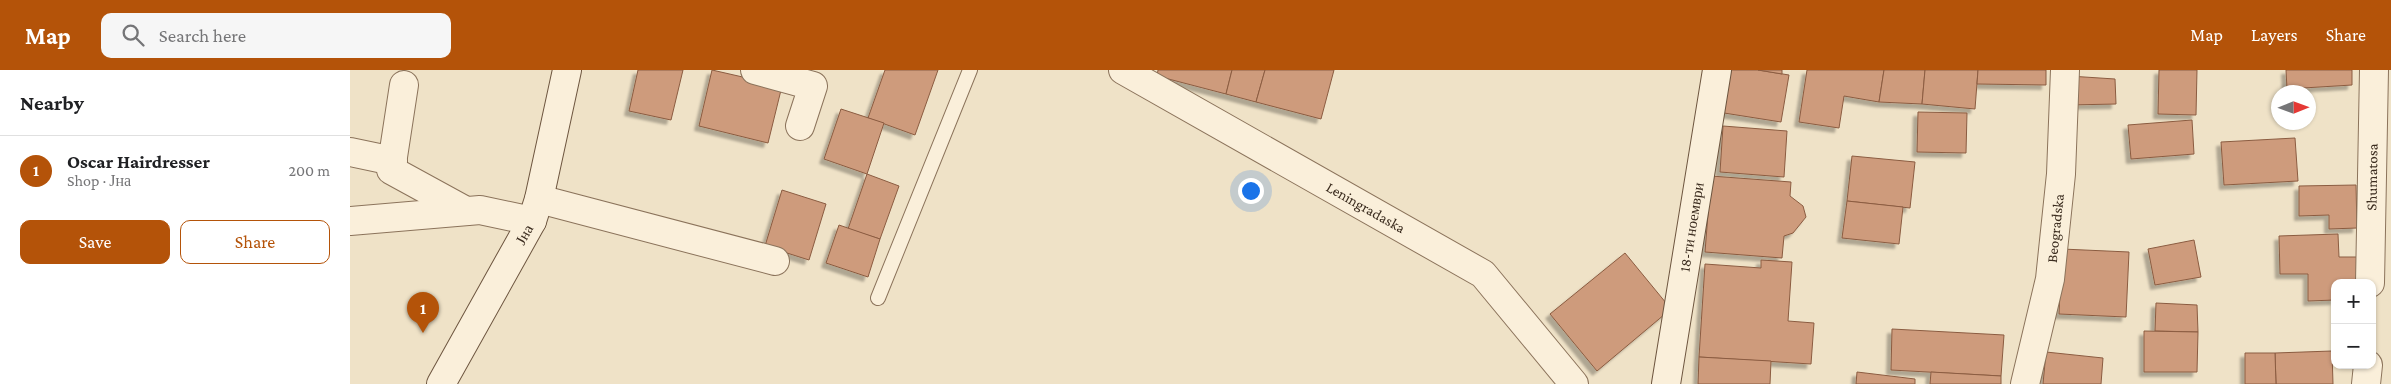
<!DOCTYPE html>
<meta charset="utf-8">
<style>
body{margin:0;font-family:"Crimson Pro",serif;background:#f6f6f6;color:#202124}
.controls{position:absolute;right:15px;bottom:15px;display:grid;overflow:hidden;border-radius:10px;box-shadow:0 1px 4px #0004}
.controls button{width:45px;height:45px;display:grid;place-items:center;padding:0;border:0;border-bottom:1px solid #e0e0e0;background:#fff;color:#202124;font:25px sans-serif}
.compass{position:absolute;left:1921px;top:15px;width:45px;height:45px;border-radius:50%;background:#fff;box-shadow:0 1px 4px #0004;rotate:89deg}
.you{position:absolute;left:900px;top:120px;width:18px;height:18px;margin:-12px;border:4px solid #fff;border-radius:50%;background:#1a73e8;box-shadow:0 0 0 8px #1a73e833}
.badge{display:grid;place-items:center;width:32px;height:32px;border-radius:50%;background:#b45309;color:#fff;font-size:16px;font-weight:700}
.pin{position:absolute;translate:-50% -41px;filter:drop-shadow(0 1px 2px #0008)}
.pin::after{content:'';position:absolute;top:26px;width:18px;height:15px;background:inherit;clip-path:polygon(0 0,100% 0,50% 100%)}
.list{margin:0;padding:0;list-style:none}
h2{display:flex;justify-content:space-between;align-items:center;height:65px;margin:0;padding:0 20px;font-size:21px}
h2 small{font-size:16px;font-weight:400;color:#757577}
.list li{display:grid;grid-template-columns:32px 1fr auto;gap:15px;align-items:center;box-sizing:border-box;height:70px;padding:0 20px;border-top:1px solid #e0e0e0}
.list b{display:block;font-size:19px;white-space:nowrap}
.list p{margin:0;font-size:16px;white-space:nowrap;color:#757577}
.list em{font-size:16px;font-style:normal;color:#757577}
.actions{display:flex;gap:10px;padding:15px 20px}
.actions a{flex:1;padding:11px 0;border:1px solid #b45309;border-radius:10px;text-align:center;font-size:18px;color:#b45309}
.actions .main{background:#b45309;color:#fff}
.icon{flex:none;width:28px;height:28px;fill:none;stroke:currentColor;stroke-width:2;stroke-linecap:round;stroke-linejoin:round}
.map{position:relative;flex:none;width:2041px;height:314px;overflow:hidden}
header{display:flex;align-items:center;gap:30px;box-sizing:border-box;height:70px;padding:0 25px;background:#b45309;color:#fff}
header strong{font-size:24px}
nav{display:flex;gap:28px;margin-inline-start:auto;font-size:18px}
.search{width:350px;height:45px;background:#f6f6f6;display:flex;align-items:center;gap:12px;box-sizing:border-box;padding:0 18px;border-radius:10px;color:#757577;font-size:19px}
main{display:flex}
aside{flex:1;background:#fff}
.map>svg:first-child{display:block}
.building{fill:#ce9b7c;stroke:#8b5c41;filter:url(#shadow)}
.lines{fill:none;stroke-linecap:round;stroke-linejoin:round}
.lane-casing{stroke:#8b735b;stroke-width:16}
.street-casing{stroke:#8b735b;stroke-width:30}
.secondary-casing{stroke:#6d553f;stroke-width:30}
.lane{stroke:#faefda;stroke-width:14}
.street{stroke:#faefda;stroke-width:28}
.secondary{stroke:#faefda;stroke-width:28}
.labels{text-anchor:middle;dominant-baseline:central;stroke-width:4;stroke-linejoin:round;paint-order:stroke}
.street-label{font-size:15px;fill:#3b2c1f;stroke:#f6ecd6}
</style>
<header>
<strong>Map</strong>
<div class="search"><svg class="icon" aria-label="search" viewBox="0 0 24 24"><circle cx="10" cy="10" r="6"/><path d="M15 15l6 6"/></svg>Search here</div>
<nav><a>Map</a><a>Layers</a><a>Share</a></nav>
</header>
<main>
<aside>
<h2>Nearby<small></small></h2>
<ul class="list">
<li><span class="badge">1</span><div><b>Oscar Hairdresser</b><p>Shop · Јна</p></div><em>200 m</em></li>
</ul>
<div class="actions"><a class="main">Save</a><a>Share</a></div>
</aside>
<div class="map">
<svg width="2041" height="314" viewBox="0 0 2041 314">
<defs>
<filter id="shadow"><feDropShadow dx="-4.5" dy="4.5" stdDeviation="1" flood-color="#0004"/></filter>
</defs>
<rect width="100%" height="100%" fill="#efe2c7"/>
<!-- building -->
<g class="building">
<polygon points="288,0 333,0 321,50 279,41"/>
<polygon points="362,0 432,16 418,73 349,56"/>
<polygon points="535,0 588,0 565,65 518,48"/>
<polygon points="808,0 882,0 876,24 807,6"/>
<polygon points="882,0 915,0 906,32 876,24"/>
<polygon points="915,0 984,0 971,49 906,32"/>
<polygon points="1381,0 1408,0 1439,5 1431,52 1374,43"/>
<polygon points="1408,0 1432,0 1432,4"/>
<polygon points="1457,0 1534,0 1529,32 1494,26 1489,58 1449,52"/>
<polygon points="1534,0 1575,0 1572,34 1529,32"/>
<polygon points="1575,0 1628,0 1625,39 1572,34"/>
<polygon points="1628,0 1696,0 1696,15 1627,14"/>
<polygon points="1809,0 1847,0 1846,45 1808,44"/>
<polygon points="1936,0 2002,0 2002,15 1937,19"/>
<polygon points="1719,6 1765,9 1766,34 1719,35"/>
<polygon points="491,39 534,53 517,104 474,89"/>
<polygon points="1568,42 1617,43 1616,83 1567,82"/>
<polygon points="1842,50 1844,84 1781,89 1778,55"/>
<polygon points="1373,56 1437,61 1434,107 1370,102"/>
<polygon points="1945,68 1948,111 1874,115 1871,72"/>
<polygon points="1502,86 1565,92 1560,138 1497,131"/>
<polygon points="517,104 549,116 530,169 498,159"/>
<polygon points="1361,106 1441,112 1440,126 1453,136 1456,147 1443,163 1434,166 1432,188 1355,182"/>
<polygon points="2006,115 2007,158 1979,159 1979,145 1949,146 1949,116"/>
<polygon points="432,120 476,134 459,190 415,176"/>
<polygon points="1497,131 1553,137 1549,174 1492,168"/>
<polygon points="489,155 530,169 518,207 476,193"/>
<polygon points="1988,164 1989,187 2010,187 2010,213 1985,213 1985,230 1958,231 1958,204 1930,204 1929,166"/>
<polygon points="1844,170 1851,207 1805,215 1798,179"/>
<polygon points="1712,179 1779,182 1776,247 1709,244"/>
<polygon points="1275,183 1321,239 1247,301 1200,244"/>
<polygon points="1411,190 1442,192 1438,251 1464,253 1461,294 1349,287 1355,194 1411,198"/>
<polygon points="1806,233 1847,235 1848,262 1805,261"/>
<polygon points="1542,259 1654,265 1651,306 1541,300"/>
<polygon points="1794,261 1848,262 1847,302 1794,302"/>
<polygon points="1982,281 1983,314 1926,314 1925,283"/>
<polygon points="1696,282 1753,288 1751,314 1693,314"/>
<polygon points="1895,283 1925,283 1926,314 1895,314"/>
<polygon points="1349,287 1421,291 1420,314 1348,314"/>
<polygon points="1507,302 1565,309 1565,314 1506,314"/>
<polygon points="1581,302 1651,306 1651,314 1580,314"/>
</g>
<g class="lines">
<defs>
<polyline id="lane" points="528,228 620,0"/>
<g id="street">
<polyline points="405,0 463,16 450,56"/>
<path id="s1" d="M 773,0 L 1133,204 L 1224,314"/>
<polyline points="54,15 41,100 116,141"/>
<polyline points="0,82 43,91"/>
<polyline points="189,129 425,191"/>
<polyline points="0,151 130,140 182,151"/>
<path id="s2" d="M 2020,213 L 2024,0"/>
<path id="s3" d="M 1675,314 L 1700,209 L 1711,104 L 1715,0"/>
<polyline points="2016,314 2018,295"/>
</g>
<g id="secondary">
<path id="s4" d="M 91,314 L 182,151 L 189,129 L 217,0"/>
<path id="s5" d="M 1316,314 L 1367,0"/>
</g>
</defs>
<!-- lane casing -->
<use href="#lane" class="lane-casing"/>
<!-- street casing -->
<use href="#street" class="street-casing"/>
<!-- secondary casing -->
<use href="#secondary" class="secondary-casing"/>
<!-- lane -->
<use href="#lane" class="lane"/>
<!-- street -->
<use href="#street" class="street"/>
<!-- secondary -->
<use href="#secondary" class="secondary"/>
</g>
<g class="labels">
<!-- street labels -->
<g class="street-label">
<text stroke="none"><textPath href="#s2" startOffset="106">Shumatosa</textPath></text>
<text stroke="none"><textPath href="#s1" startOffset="279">Leningradaska</textPath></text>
<text stroke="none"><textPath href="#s5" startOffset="159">18-ти ноември</textPath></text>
<text stroke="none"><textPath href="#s3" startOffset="159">Beogradska</textPath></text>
<text stroke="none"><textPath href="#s4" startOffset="171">Јна</textPath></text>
</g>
</g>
</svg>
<div class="controls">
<button>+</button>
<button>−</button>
</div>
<svg class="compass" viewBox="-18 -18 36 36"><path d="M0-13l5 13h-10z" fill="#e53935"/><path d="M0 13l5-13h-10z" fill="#757577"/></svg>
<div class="you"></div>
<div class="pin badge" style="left:73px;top:263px">1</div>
</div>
</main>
